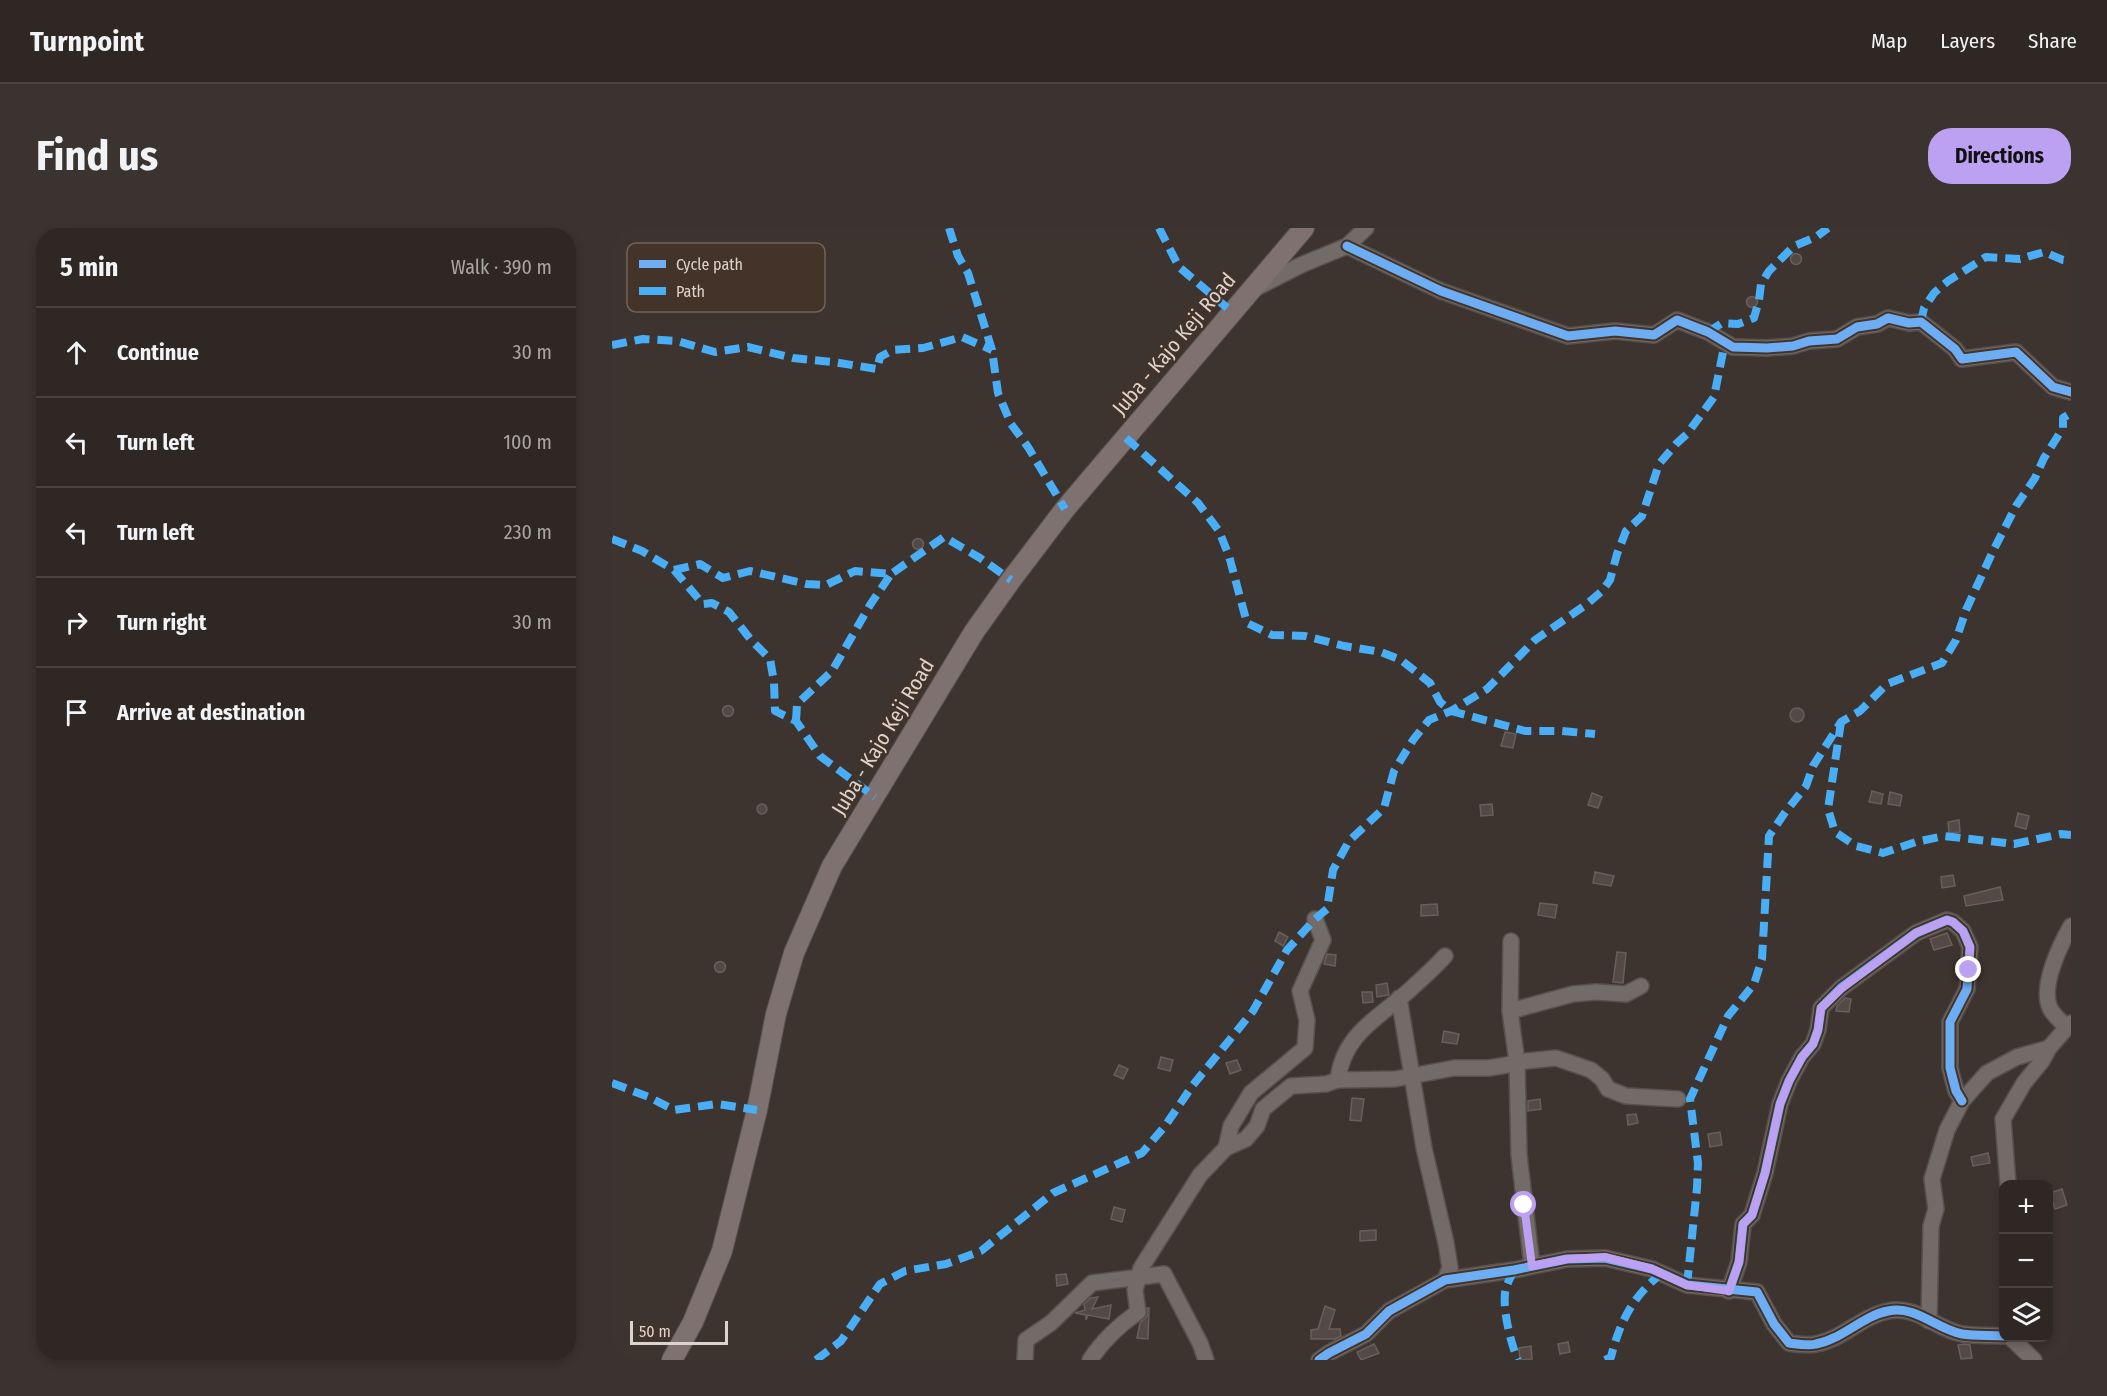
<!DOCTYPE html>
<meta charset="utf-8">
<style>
body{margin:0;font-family:"Fira Sans Condensed",sans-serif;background:#3a3330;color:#f1f3f6}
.controls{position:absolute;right:18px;bottom:18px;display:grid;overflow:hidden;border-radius:12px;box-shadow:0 3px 9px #0003}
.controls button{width:54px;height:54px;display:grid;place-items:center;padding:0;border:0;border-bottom:2px solid #494441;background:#2e2723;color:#f1f3f6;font:30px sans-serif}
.scale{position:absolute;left:18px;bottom:15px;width:98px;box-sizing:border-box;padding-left:6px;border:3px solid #ddd3cd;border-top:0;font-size:16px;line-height:21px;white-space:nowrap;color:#ddd3cd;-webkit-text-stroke:4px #433329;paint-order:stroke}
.stop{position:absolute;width:18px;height:18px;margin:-14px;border:4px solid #bca0f2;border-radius:50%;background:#fff}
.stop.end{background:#bca0f2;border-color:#fff;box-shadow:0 2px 6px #0008}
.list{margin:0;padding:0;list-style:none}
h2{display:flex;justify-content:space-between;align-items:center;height:78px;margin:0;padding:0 24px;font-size:26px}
h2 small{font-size:20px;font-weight:400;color:#a7a5a6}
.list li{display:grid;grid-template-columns:39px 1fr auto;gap:18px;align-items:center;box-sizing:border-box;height:90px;padding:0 24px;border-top:2px solid #494441}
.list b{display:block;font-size:22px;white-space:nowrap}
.list em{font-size:20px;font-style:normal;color:#a7a5a6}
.icon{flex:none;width:33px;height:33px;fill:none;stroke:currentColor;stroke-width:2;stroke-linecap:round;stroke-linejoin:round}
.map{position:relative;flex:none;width:1459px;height:1132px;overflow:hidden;border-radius:24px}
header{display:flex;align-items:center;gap:36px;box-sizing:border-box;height:84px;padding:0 30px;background:#2e2723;border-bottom:2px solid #494441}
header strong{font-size:28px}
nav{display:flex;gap:33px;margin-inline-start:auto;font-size:21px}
.intro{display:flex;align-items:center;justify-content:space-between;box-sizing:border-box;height:144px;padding:0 36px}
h1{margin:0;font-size:42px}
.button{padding:15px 27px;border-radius:24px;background:#bca0f2;color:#111;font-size:21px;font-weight:700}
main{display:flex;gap:36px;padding:0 36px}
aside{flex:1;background:#2e2723;border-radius:24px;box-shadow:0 3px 9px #0003}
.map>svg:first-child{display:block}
.building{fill:#554945;stroke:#685f5c;stroke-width:1.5}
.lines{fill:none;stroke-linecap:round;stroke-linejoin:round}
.minor-casing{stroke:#58504c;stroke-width:18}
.major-casing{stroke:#58504c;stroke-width:22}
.minor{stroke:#736b67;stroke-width:15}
.major{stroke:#7e7170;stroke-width:20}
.quiet{stroke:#49aef6;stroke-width:8;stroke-dasharray:15 8;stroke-linecap:butt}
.cycleway-casing{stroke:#433329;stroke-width:13}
.cycleway{stroke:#6dadf4;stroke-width:9}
.route{stroke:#bca0f2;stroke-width:8}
.labels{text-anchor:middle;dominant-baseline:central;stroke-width:4.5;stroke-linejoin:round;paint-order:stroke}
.street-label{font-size:21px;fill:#ddd3cd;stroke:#433329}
.key{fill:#433329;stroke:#71635a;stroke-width:1.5}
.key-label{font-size:16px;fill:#ddd3cd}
</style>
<header>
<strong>Turnpoint</strong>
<nav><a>Map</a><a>Layers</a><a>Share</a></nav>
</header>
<div class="intro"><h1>Find us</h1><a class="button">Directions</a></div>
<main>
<aside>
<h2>5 min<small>Walk · 390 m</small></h2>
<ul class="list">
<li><svg class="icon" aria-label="ahead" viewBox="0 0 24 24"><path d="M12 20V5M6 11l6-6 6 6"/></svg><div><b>Continue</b></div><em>30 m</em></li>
<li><svg class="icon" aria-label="left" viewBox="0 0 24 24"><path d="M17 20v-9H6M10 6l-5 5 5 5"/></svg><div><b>Turn left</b></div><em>100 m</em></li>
<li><svg class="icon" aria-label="left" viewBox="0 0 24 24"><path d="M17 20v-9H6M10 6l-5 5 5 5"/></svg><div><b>Turn left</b></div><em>230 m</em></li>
<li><svg class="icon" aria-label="right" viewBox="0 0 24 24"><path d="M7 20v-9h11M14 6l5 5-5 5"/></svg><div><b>Turn right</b></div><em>30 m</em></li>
<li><svg class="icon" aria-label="arrive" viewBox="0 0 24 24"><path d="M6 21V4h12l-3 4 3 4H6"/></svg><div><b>Arrive at destination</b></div></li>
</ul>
</aside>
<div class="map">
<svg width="1459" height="1132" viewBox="0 0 1459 1132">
<rect width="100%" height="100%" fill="#3d342f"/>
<!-- building -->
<g class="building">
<circle cx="1184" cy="31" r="5.5"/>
<circle cx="1140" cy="74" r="5.5"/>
<circle cx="306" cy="316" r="5.5"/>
<circle cx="116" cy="483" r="5.5"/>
<circle cx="1185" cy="487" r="7"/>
<polygon points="893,504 904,506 901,520 889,518"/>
<polygon points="1260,563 1271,566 1269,576 1257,574"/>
<polygon points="1278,564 1290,567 1288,578 1276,576"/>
<polygon points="980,565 990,569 986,580 976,577"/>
<circle cx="150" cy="581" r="5"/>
<polygon points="880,576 881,587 869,588 868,577"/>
<polygon points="1406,585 1417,588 1414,601 1403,598"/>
<polygon points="1347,592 1348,604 1337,605 1336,594"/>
<polygon points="983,644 1002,648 999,658 981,655"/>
<polygon points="1341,647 1343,658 1330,660 1329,649"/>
<polygon points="1388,659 1391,672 1354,678 1352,668"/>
<polygon points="928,675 945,677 943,690 926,687"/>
<polygon points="825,676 826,687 809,688 809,677"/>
<polygon points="667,704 676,709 671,718 663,713"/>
<polygon points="1335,705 1340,717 1322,722 1318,711"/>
<polygon points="1005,724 1014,725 1011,755 1001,754"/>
<polygon points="715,726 724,727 723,738 712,736"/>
<circle cx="108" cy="739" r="5.5"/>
<polygon points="775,755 777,767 765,769 764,757"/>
<polygon points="750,764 760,764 761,774 751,775"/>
<polygon points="1233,770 1239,771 1237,784 1224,783 1225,778"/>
<polygon points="832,803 847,806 845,816 830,814"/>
<polygon points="549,829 561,832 558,843 546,840"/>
<polygon points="625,832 629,842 618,846 614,835"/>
<polygon points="507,837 516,841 511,851 502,847"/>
<polygon points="740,870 752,871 749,893 738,892"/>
<polygon points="928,871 929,881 916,883 916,873"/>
<polygon points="1024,886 1026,895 1016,897 1015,887"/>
<polygon points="1108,904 1110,917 1098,919 1096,906"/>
<polygon points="1376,925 1378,935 1361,938 1359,929"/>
<polygon points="1450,961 1455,977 1443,981 1438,965"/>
<polygon points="502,979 513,982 510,994 499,991"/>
<polygon points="764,1002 764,1012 748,1013 748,1003"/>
<polygon points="454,1046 456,1056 445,1058 444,1047"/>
<polygon points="486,1069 480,1081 499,1077 497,1091 476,1087 474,1092 474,1087 463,1085 473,1082 472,1076 479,1070"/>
<polygon points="713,1078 723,1082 717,1101 728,1101 729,1108 723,1111 699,1111 699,1102 706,1101"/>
<polygon points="535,1080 537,1080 536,1111 525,1110 528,1095 535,1088"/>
<polygon points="956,1114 958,1124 948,1126 946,1116"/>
<polygon points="762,1116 767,1125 749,1132 745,1124"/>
<polygon points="1352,1116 1358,1117 1360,1130 1349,1131 1346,1117"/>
<polygon points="919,1118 920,1131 908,1132 907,1120"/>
</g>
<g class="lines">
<defs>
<g id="minor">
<polyline points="735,18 829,63 956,108 1003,103 1042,107 1065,92 1096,104 1121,119 1155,120 1181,118 1197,113 1225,111 1245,99 1265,96 1276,90 1297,95 1309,94 1343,121 1350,131 1404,124 1441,159 1459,164"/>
<polyline points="644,60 689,37 735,18 754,0"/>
<polyline points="899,713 898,783 905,834 907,927 920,1038"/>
<polyline points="787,770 812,920 834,1015 838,1040 833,1052"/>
<polyline points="898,783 961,766 984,764 1014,766 1029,758"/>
<path d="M 1454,799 C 1449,793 1441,787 1438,780 C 1428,759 1448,717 1459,698"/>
<path d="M 726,852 C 731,803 773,787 803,757 C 813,748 824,738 833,728"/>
<polyline points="614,920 634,911 645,898 651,881 679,858 714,856 726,852 783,851 842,840 877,840 895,837 905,834 944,830 979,842 990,851 996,861 1014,868 1066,871"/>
<polyline points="1396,956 1391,891 1412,855 1430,833 1437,820 1459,795"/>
<polyline points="1117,1063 1127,1034 1131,996 1140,987 1153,945 1168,876 1177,853 1190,829 1201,816 1206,802 1209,780 1229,760 1304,705 1335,692 1341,694 1351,703 1358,719 1355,761 1338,794 1338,840 1344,863 1350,873"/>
<polyline points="1317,1093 1319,998 1324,981 1320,951 1335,902 1350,873 1375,845 1405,829 1437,820"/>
<polyline points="1399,1110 1422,1132"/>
<polyline points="413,1132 414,1112 439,1095 480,1055 552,1046 588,1115 594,1132"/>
<path d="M 478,1132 C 491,1112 506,1098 526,1084 L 523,1062 L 529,1040 L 588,947 L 614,920 L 619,898 L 639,865 L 693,820 L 695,792 L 688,763 L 711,712 L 703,691"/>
<path d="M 707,1132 L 717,1125 L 754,1106 L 777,1083 L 833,1052 L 902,1042 L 955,1031 L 993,1030 L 1040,1041 L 1075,1057 L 1145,1064 L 1162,1096 L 1177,1115 C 1185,1116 1196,1118 1204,1116 C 1231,1111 1250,1088 1276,1083 C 1304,1077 1324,1101 1350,1106 C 1363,1108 1378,1107 1392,1108"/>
</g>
<polyline id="major" points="60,1132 81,1094 110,1023 145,882 164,786 182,725 220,638 362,404 399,352 453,281 692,0"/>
</defs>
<!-- minor casing -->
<use href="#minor" class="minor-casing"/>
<!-- major casing -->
<use href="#major" class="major-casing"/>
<!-- minor -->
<use href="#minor" class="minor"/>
<!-- major -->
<use href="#major" class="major"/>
<!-- quiet -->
<g class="quiet">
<polyline points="337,0 346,28 356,45 380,122 386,165 399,196 416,219 453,281"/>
<polyline points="547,0 567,39 620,84"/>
<polyline points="1309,94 1312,80 1322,65 1336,53 1374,29 1408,31 1432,24 1451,32 1459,33"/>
<polyline points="1096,104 1110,95 1126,96 1142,90 1147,72 1149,56 1157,43 1182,18 1204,9 1216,0"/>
<polyline points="0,117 31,111 65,113 103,124 136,119 181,130 221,134 265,141 268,129 281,122 311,120 350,109 380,122"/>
<polyline points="514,210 586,275 607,303 617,328 635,395 660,407 693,408 732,418 769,424 789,432 818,455 828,474 839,483 913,503 950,503 983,506"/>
<polyline points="0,311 30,323 62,342 91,376 100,375 117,384 139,412 158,431 162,454 163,483 184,493 208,528 263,569"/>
<polyline points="62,342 88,336 111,350 138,343 195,356 214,357 243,343 279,346 332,309 368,330 399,352"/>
<polyline points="184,493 185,476 220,443 258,377 279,346"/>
<polyline points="1229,494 1216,581 1223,604 1244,618 1271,625 1304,614 1332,608 1402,616 1449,606 1459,607"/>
<polyline points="0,855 37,869 62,882 105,876 145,882"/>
<path d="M 902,1042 C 899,1048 896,1054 894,1060 C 889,1077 899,1117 906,1132"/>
<polyline points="1075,1057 1085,960 1086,935 1078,871 1116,788 1142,756 1150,731 1157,608 1172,586 1194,558 1201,538 1229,494 1248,483 1275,456 1330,435 1344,412 1354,382 1381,323 1404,278 1423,250 1432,230 1451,200 1451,190 1459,185"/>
<polyline points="204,1132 229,1113 268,1056 293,1043 334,1036 369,1023 441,965 530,925 553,898 581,857 641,783 675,722 703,691 715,681 721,642 737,613 772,580 782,543 801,512 817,492 839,483 875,461 923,412 975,376 990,363 998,352 1005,326 1014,303 1030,288 1047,236 1064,216 1075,206 1102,169 1113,114"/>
<path d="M 993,1132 L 999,1129 C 1008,1093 1021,1068 1050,1045"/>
</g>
<defs>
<g id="cycleway">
<polyline points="735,18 829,63 956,108 1003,103 1042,107 1065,92 1096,104 1121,119 1155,120 1181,118 1197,113 1225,111 1245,99 1265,96 1276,90 1297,95 1309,94 1343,121 1350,131 1404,124 1441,159 1459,164"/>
<polyline points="1117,1063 1127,1034 1131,996 1140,987 1153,945 1168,876 1177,853 1190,829 1201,816 1206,802 1209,780 1229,760 1304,705 1335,692 1341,694 1351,703 1358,719 1355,761 1338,794 1338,840 1344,863 1350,873"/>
<path d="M 707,1132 L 717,1125 L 754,1106 L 777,1083 L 833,1052 L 902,1042 L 955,1031 L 993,1030 L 1040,1041 L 1075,1057 L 1145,1064 L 1162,1096 L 1177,1115 C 1185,1116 1196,1118 1204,1116 C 1231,1111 1250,1088 1276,1083 C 1304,1077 1324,1101 1350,1106 C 1363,1108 1378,1107 1392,1108"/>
</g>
</defs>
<!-- cycleway casing -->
<use href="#cycleway" class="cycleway-casing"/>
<!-- cycleway -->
<use href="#cycleway" class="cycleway"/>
</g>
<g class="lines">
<!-- route -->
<polyline class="route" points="912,977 920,1038 955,1031 993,1029 1040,1041 1075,1057 1117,1063 1127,1034 1131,996 1140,987 1153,945 1168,876 1177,853 1190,829 1201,816 1206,802 1209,780 1230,760 1304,705 1335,692 1341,694 1351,703 1358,719 1357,742"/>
</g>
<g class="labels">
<!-- street labels -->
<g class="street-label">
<text transform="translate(562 116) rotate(-50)">Juba - Kajo Keji Road</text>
<text transform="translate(271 509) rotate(-59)">Juba - Kajo Keji Road</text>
</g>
</g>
<!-- legend -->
<rect x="15" y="15" width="198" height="69" rx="9" class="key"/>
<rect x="27" y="32" width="27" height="8" fill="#6dadf4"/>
<rect x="27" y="59" width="27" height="8" fill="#49aef6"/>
<g class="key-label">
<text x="64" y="42">Cycle path</text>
<text x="64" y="69">Path</text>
</g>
</svg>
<div class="controls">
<button>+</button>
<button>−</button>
<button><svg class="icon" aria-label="layers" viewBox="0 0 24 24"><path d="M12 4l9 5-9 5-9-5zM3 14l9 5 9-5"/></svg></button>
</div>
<div class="scale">50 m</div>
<div class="stop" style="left:912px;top:977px"></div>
<div class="stop end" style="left:1357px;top:742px"></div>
</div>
</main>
